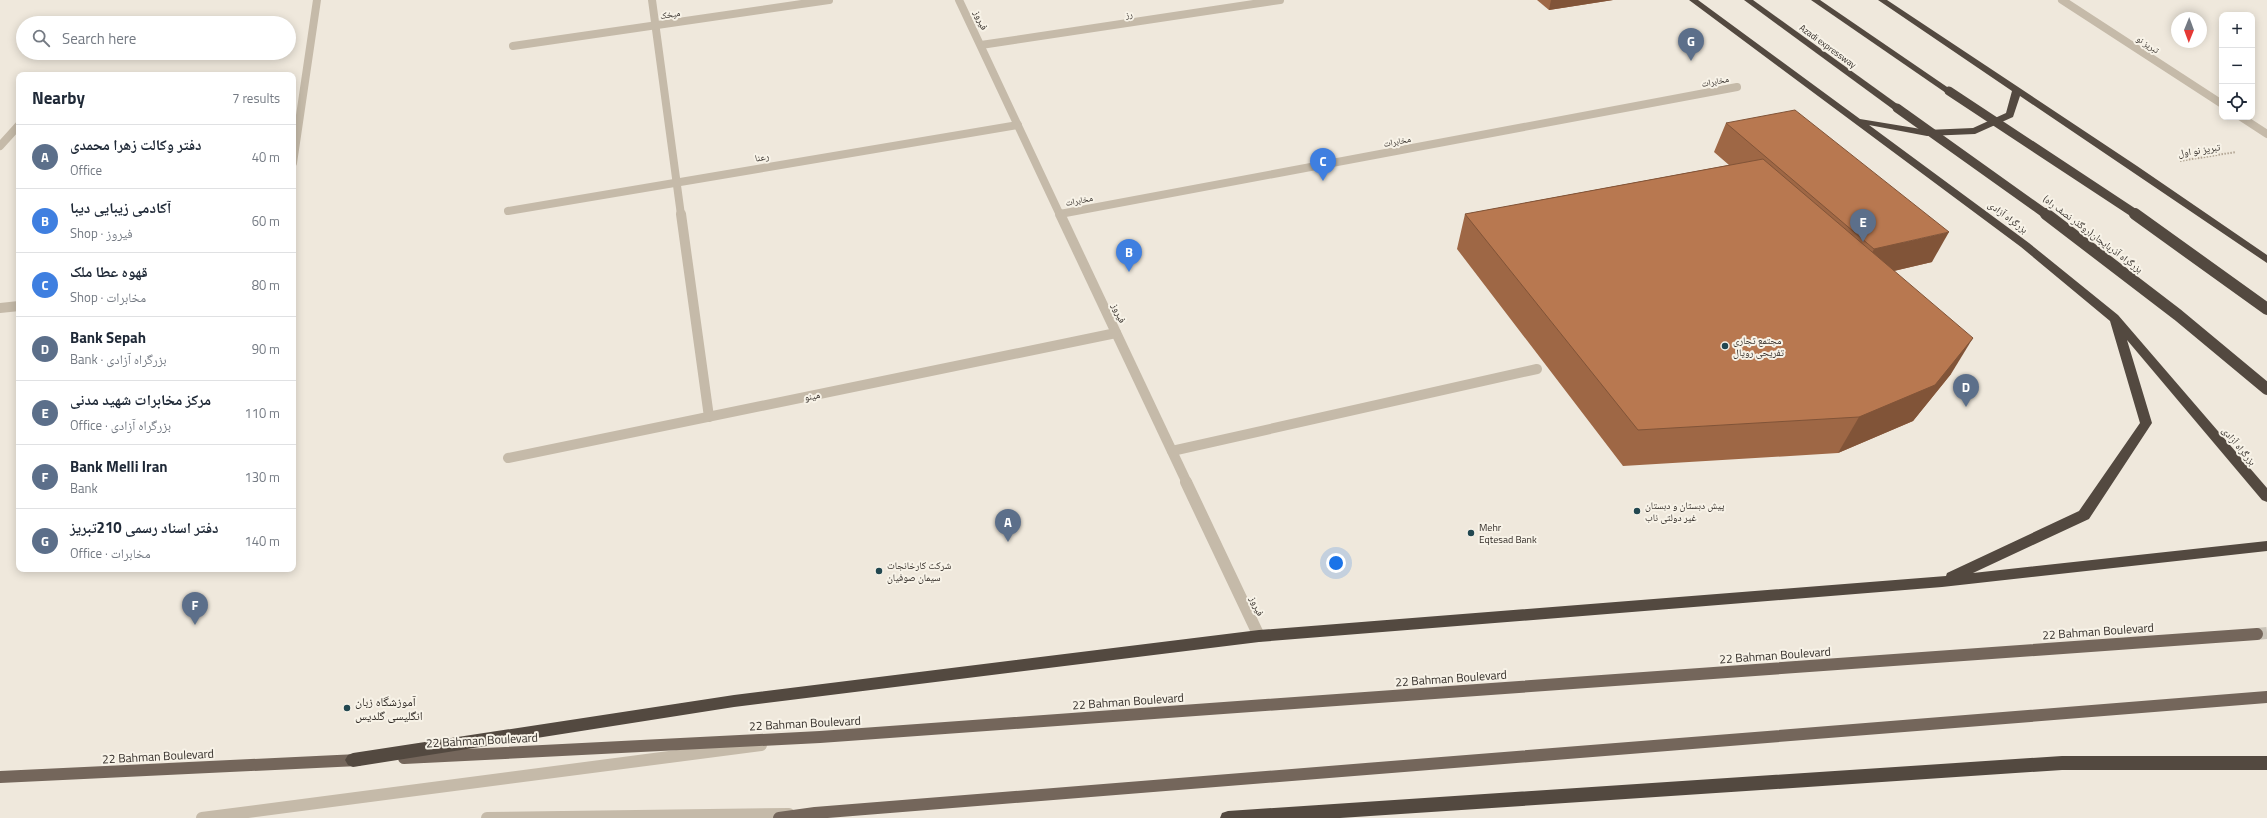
<!DOCTYPE html>
<meta charset="utf-8">
<style>
body{margin:0;font-family:"Titillium Web","Noto Naskh Arabic",sans-serif;background:#f6f6f7;color:#1f2937}
.controls{position:absolute;right:12px;top:12px;display:grid;overflow:hidden;border-radius:8px;box-shadow:0 2px 10px #0003}
.controls button{width:36px;height:36px;display:grid;place-items:center;padding:0;border:0;border-bottom:1px solid #e0e1e3;background:#fff;color:#1f2937;font:20px sans-serif}
.compass{position:absolute;left:2171px;top:12px;width:36px;height:36px;border-radius:50%;background:#fff;box-shadow:0 2px 10px #0003;rotate:181deg}
.you{position:absolute;left:1336px;top:563px;width:14px;height:14px;margin:-10px;border:3px solid #fff;border-radius:50%;background:#1a73e8;box-shadow:0 0 0 6px #1a73e833}
.badge{display:grid;place-items:center;width:26px;height:26px;border-radius:50%;background:#0f766e;color:#fff;font-size:13px;font-weight:700}
.pin{position:absolute;translate:-50% -33px;filter:drop-shadow(0 1px 2px #0008)}
.pin::after{content:'';position:absolute;top:21px;width:14px;height:12px;background:inherit;clip-path:polygon(0 0,100% 0,50% 100%)}
.list{margin:0;padding:0;list-style:none}
h2{display:flex;justify-content:space-between;align-items:center;height:52px;margin:0;padding:0 16px;font-size:17px}
h2 small{font-size:13px;font-weight:400;color:#747a83}
.list li{display:grid;grid-template-columns:26px 1fr auto;gap:12px;align-items:center;box-sizing:border-box;height:64px;padding:0 16px;border-top:1px solid #e0e1e3}
.list b{display:block;font-size:15px;white-space:nowrap}
.list p{margin:0;font-size:13px;white-space:nowrap;color:#747a83}
.list em{font-size:13px;font-style:normal;color:#747a83}
.icon{flex:none;width:22px;height:22px;fill:none;stroke:currentColor;stroke-width:2;stroke-linecap:round;stroke-linejoin:round}
.map{position:relative;flex:none;width:2267px;height:818px;overflow:hidden}
.search{position:absolute;background:#fff;box-shadow:0 2px 10px #0003;left:16px;top:16px;width:280px;height:44px;display:flex;align-items:center;gap:10px;box-sizing:border-box;padding:0 14px;border-radius:22px;color:#747a83;font-size:15px}
.panel{position:absolute;background:#fff;box-shadow:0 2px 10px #0003;left:16px;top:72px;width:280px;height:500px;border-radius:8px}
.map>svg:first-child{display:block}
.lines{fill:none;stroke-linecap:round;stroke-linejoin:round}
.primary-tunnel{stroke:#c9c3b8;stroke-width:12;stroke-dasharray:12 6;stroke-linecap:butt}
.path{stroke:#b1a493;stroke-width:2;stroke-dasharray:1.5 1.5;stroke-linecap:butt}
.lane{stroke:#c5baa9;stroke-width:12}
.street-far2{stroke:#c5baa9;stroke-width:8}
.street-far1{stroke:#c5baa9;stroke-width:10}
.street{stroke:#c5baa9;stroke-width:12}
.primary{stroke:#74665b;stroke-width:12}
.highway{fill:#534940;fill-rule:evenodd}
.highway-bridge-far1{stroke:#534940;stroke-width:9}
.highway-bridge{stroke:#534940;stroke-width:12}
.wall{fill:#9e6745}
.shaded-wall{fill:#815438}
.building{fill:#b87850;stroke:#815438}
.poi-dot{fill:#224750;stroke:#f7f2e7;stroke-width:1.5}
.labels{text-anchor:middle;dominant-baseline:central;stroke-width:4;stroke-linejoin:round;paint-order:stroke}
.far-street-label{font-size:9px;fill:#332d28;stroke:#f7f2e7}
.street-label{font-size:10px;fill:#332d28;stroke:#f7f2e7}
.poi-label{font-size:10px;fill:#332d28;stroke:#f7f2e7;text-anchor:start}
.near-street-label{font-size:12px;fill:#332d28;stroke:#f7f2e7}
.near-poi-label{font-size:12px;fill:#332d28;stroke:#f7f2e7;text-anchor:start}
</style>
<div class="map">
<svg width="2267" height="818" viewBox="0 0 2267 818">
<rect width="100%" height="100%" fill="#efe8dc"/>
<g class="lines">
<!-- primary-tunnel -->
<polyline class="primary-tunnel" points="2257,634 2267,633"/>
<!-- path -->
<polyline class="path" points="2180,161 2236,152"/>
<!-- lane -->
<g class="lane">
<polyline points="202,818 761,745"/>
<polyline points="487,818 789,814"/>
</g>
<!-- street-far2 -->
<g class="street-far2">
<polyline points="652,0 681,215"/>
<polyline points="959,0 1060,215"/>
<polyline points="2062,0 2222,104"/>
<polyline points="981,45 1280,0"/>
<polyline points="513,46 829,0"/>
<polyline points="2241,117 2267,134"/>
<polyline points="0,146 19,125"/>
<polyline points="293,163 317,0"/>
<polyline points="508,211 1018,125"/>
<polyline points="1060,214 1737,87"/>
</g>
<!-- street-far1 -->
<g class="street-far1">
<polyline points="681,214 709,417"/>
<polyline points="1060,214 1187,483"/>
<polyline points="0,308 19,306"/>
<polyline points="1172,451 1537,369"/>
<polyline points="508,458 1116,333"/>
</g>
<!-- street -->
<polyline class="street" points="1186,482 1259,636"/>
<!-- primary -->
<g class="primary">
<polyline points="404,758 820,737 2257,634"/>
<polyline points="0,777 358,760"/>
<polyline points="779,818 815,813 2267,697"/>
</g>
<!-- highway -->
<g class="highway">
<polygon points="1689,0 1698,0 1860,119 1927,130 1973,128 2006,113 2012,91 1878,0 1887,0 2137,166 2267,255 2267,263 2020,96 2013,117 1975,134 1927,136 1869,125 2029,243 2118,315 2267,488 2267,502 2262,500 2127,340 2152,423 2150,426 2089,519 1973,573 2267,541 2267,551 1942,587 1259,642 734,707 353,767 348,765 345,760 348,755 353,753 734,695 1259,630 1946,576 1947,573 2079,511 2140,423 2110,321 2021,247"/>
<polygon points="1744,0 1753,0 1900,106 1900,110 1894,110"/>
<polygon points="1811,0 1820,0 1953,91 1952,93 1946,93"/>
<polygon points="2062,756 2267,756 2267,770 2062,770 1340,818 1220,818 1222,813 1228,811"/>
</g>
<!-- highway-bridge-far1 -->
<g class="highway-bridge-far1">
<polyline points="1949,91 2137,215"/>
<polyline points="1897,108 2047,215"/>
</g>
<!-- highway-bridge -->
<g class="highway-bridge">
<polyline points="2046,214 2178,315 2267,389"/>
<polyline points="2135,214 2267,309"/>
</g>
</g>
<!-- wall -->
<g class="wall">
<polygon points="1537,0 1613,0 1549,10"/>
<polygon points="1726,123 1932,262 1894,271 1951,374 1913,421 1838,453 1623,466 1457,249 1465,214 1729,165 1714,152"/>
</g>
<!-- shaded-wall -->
<g class="shaded-wall">
<polygon points="1551,0 1613,0 1549,10"/>
<polygon points="1949,232 1932,262 1859,279 1874,249"/>
<polygon points="1973,338 1951,374 1913,421 1838,453 1859,417"/>
</g>
<!-- building -->
<g class="building">
<polygon points="1795,110 1949,232 1874,249 1726,123"/>
<polygon points="1763,159 1973,338 1935,385 1859,417 1638,430 1465,214"/>
</g>
<!-- markers -->
<g class="poi-dot">
<circle cx="1725" cy="346" r="4"/>
<circle cx="1637" cy="511" r="4"/>
<circle cx="1471" cy="533" r="4"/>
<circle cx="879" cy="571" r="4"/>
<circle cx="347" cy="708" r="4"/>
</g>
<g class="labels">
<!-- far-street labels -->
<g class="far-street-label">
<text transform="translate(670 14) rotate(-8)">میخک</text>
<text transform="translate(1129 14) rotate(-9)">رز</text>
<text transform="translate(2148 44) rotate(33)">تبریز نو</text>
<text transform="translate(1828 46) rotate(36)">Azadi expressway</text>
<text transform="translate(1715 81) rotate(-11)">مخابرات</text>
<text transform="translate(1397 141) rotate(-11)">مخابرات</text>
<text transform="translate(1079 200) rotate(-11)">مخابرات</text>
</g>
<!-- street labels -->
<g class="street-label">
<text transform="translate(981 20) rotate(65)">فیروز</text>
<text transform="translate(2199 150) rotate(-9)">تبریز نو اول</text>
<text transform="translate(762 157) rotate(-10)">رعنا</text>
<text transform="translate(2008 217) rotate(37)">بزرگراه آزادی</text>
<text transform="translate(2093 234) rotate(37)">بزرگراه آذربایجان(روگذر نصف راه)</text>
<text transform="translate(1119 313) rotate(65)">فیروز</text>
<text transform="translate(812 396) rotate(-12)">مینو</text>
<text transform="translate(2239 446) rotate(50)">بزرگراه آزادی</text>
<text transform="translate(1257 606) rotate(65)">فیروز</text>
</g>
<!-- poi labels -->
<g class="poi-label">
<text x="1733" y="340">مجتمع تجاری<tspan x="1733" dy="12">تفریحی رویال</tspan></text>
<text x="1645" y="505">پیش دبستان و دبستان<tspan x="1645" dy="12">غیر دولتی ناب</tspan></text>
<text x="1479" y="527">Mehr<tspan x="1479" dy="12">Eqtesad Bank</tspan></text>
<text x="887" y="565">شرکت کارخانجات<tspan x="887" dy="12">سیمان صوفیان</tspan></text>
</g>
<!-- near-street labels -->
<g class="near-street-label">
<text transform="translate(2098 631) rotate(-4)">22 Bahman Boulevard</text>
<text transform="translate(1775 655) rotate(-4)">22 Bahman Boulevard</text>
<text transform="translate(1451 678) rotate(-4)">22 Bahman Boulevard</text>
<text transform="translate(1128 701) rotate(-4)">22 Bahman Boulevard</text>
<text transform="translate(805 723) rotate(-3)">22 Bahman Boulevard</text>
<text transform="translate(482 740) rotate(-3)">22 Bahman Boulevard</text>
<text transform="translate(158 756) rotate(-3)">22 Bahman Boulevard</text>
</g>
<!-- near-poi labels -->
<g class="near-poi-label">
<text x="355" y="701">آموزشگاه زبان<tspan x="355" dy="14">انگلیسی گلدیس</tspan></text>
</g>
</g>
</svg>
<div class="controls">
<button>+</button>
<button>−</button>
<button><svg class="icon" aria-label="locate" viewBox="0 0 24 24"><circle cx="12" cy="12" r="6"/><path d="M12 2v4M12 18v4M2 12h4M18 12h4"/></svg></button>
</div>
<svg class="compass" viewBox="-18 -18 36 36"><path d="M0-13l5 13h-10z" fill="#e53935"/><path d="M0 13l5-13h-10z" fill="#747a83"/></svg>
<div class="you"></div>
<div class="pin badge" style="left:1008px;top:542px;background:#5c6f8a">A</div>
<div class="pin badge" style="left:1129px;top:272px;background:#3f7fe0">B</div>
<div class="pin badge" style="left:1323px;top:181px;background:#3f7fe0">C</div>
<div class="pin badge" style="left:1966px;top:407px;background:#5c6f8a">D</div>
<div class="pin badge" style="left:1863px;top:242px;background:#5c6f8a">E</div>
<div class="pin badge" style="left:195px;top:625px;background:#5c6f8a">F</div>
<div class="pin badge" style="left:1691px;top:61px;background:#5c6f8a">G</div>
<div class="search"><svg class="icon" aria-label="search" viewBox="0 0 24 24"><circle cx="10" cy="10" r="6"/><path d="M15 15l6 6"/></svg>Search here</div>
<section class="panel">
<h2>Nearby<small>7 results</small></h2>
<ul class="list">
<li><span class="badge" style="background:#5c6f8a">A</span><div><b>دفتر وکالت زهرا محمدی</b><p>Office</p></div><em>40 m</em></li>
<li><span class="badge" style="background:#3f7fe0">B</span><div><b>آکادمی زیبایی دیبا</b><p>Shop · فیروز</p></div><em>60 m</em></li>
<li><span class="badge" style="background:#3f7fe0">C</span><div><b>قهوه عطا ملک</b><p>Shop · مخابرات</p></div><em>80 m</em></li>
<li><span class="badge" style="background:#5c6f8a">D</span><div><b>Bank Sepah</b><p>Bank · بزرگراه آزادی</p></div><em>90 m</em></li>
<li><span class="badge" style="background:#5c6f8a">E</span><div><b>مرکز مخابرات شهید مدنی</b><p>Office · بزرگراه آزادی</p></div><em>110 m</em></li>
<li><span class="badge" style="background:#5c6f8a">F</span><div><b>Bank Melli Iran</b><p>Bank</p></div><em>130 m</em></li>
<li><span class="badge" style="background:#5c6f8a">G</span><div><b>دفتر اسناد رسمی 210تبریز</b><p>Office · مخابرات</p></div><em>140 m</em></li>
</ul>
</section>
</div>
